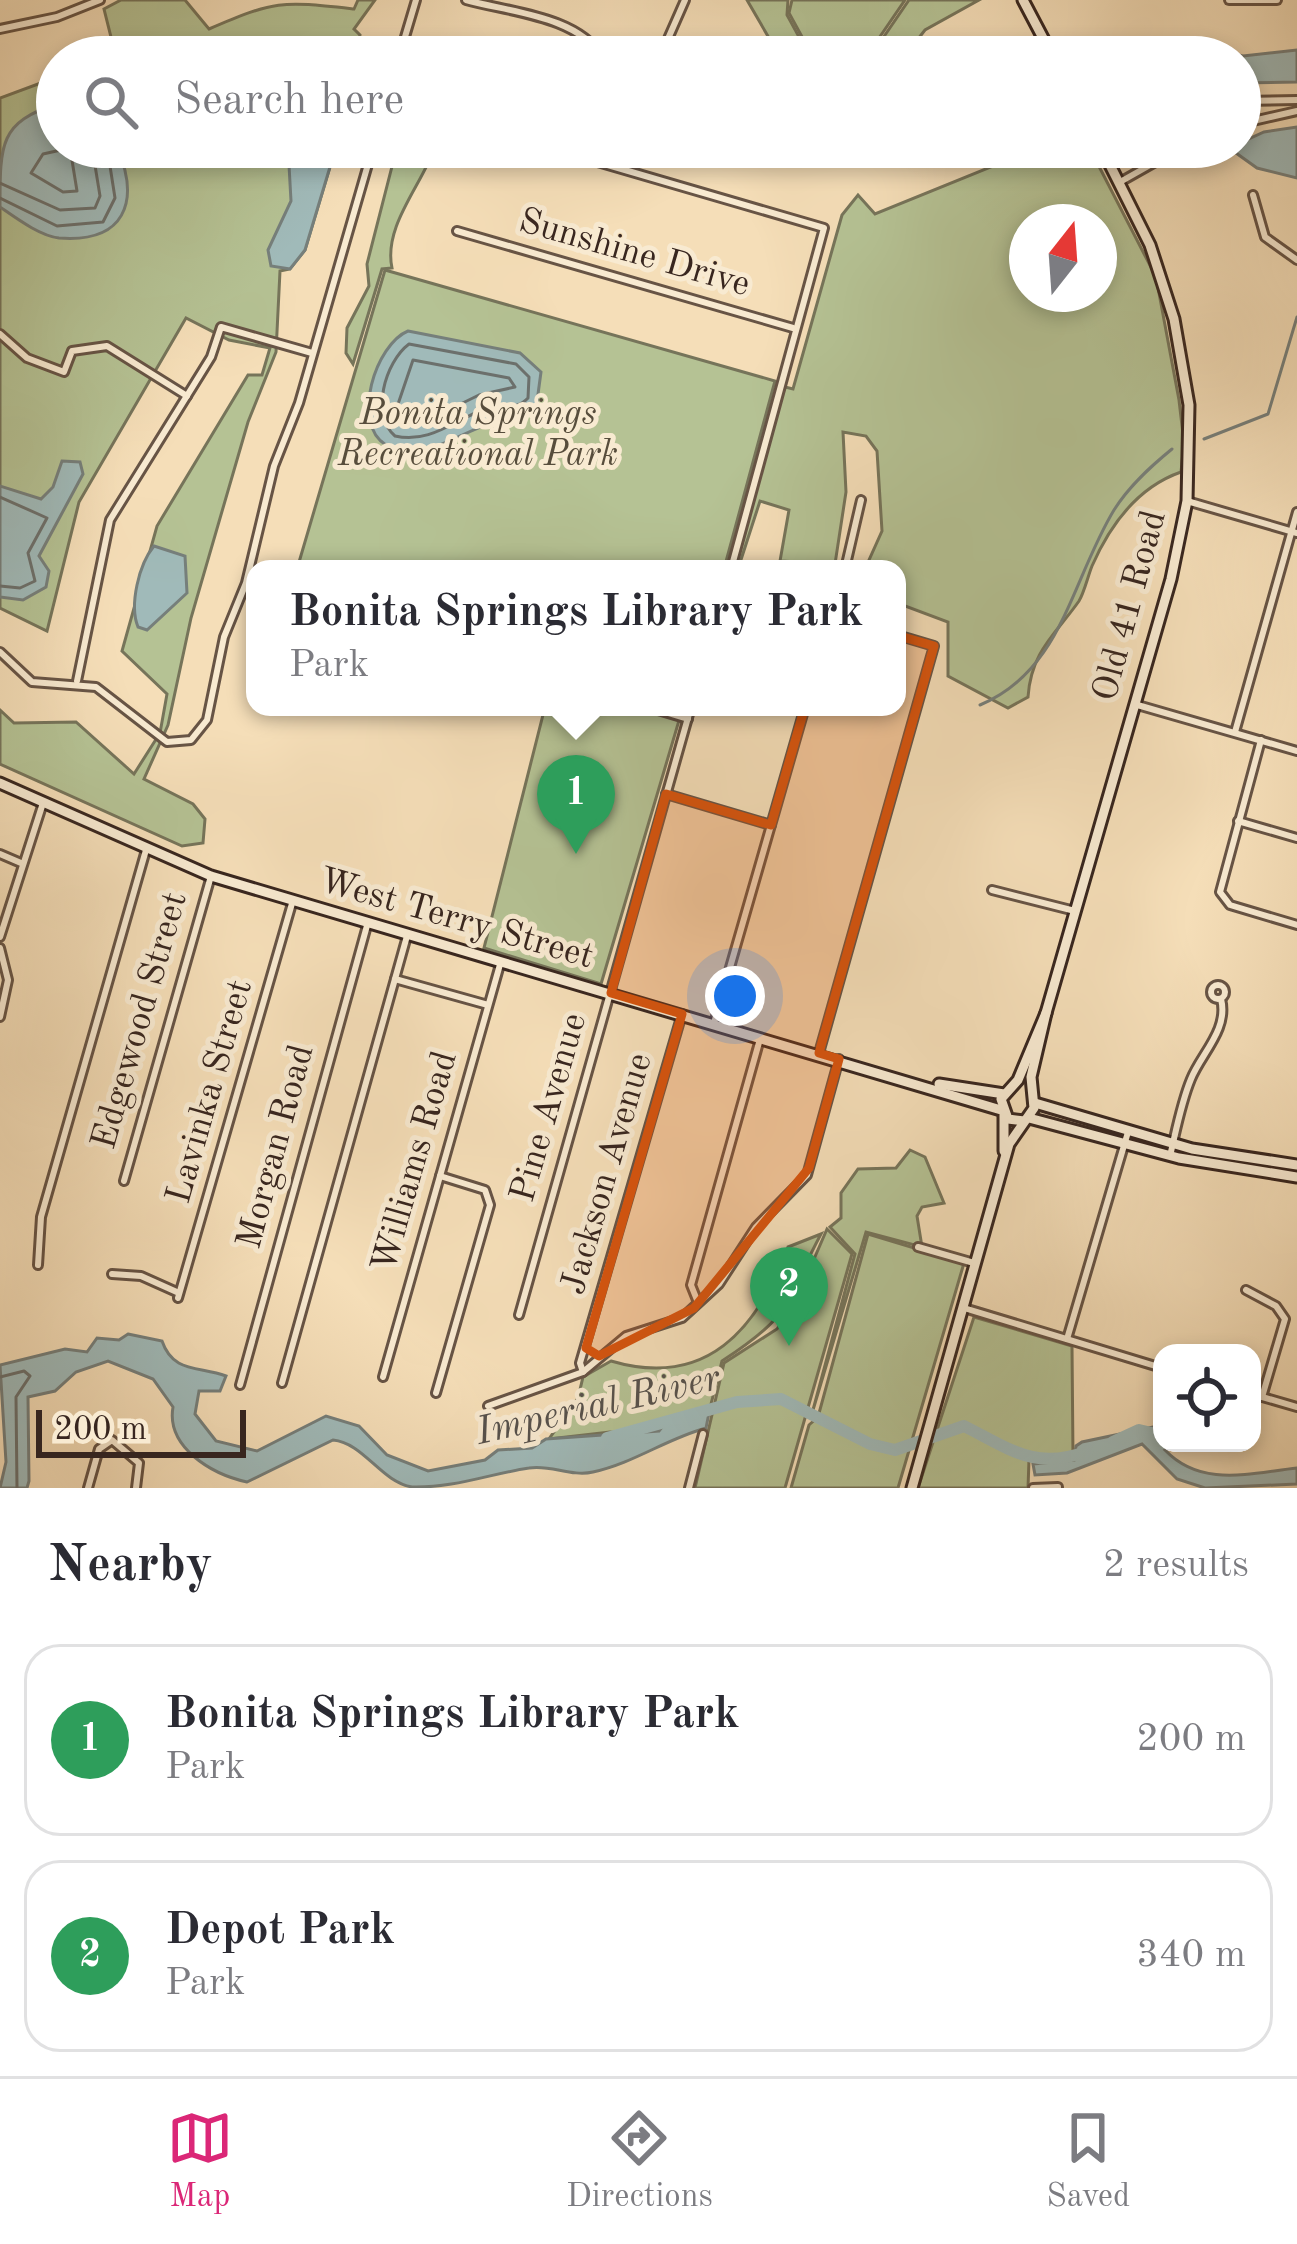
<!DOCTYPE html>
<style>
body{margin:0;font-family:"Old Standard TT",serif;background:#f2f2f3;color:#2b2b33}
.controls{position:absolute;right:36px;bottom:36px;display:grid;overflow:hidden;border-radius:24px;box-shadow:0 6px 18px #0003}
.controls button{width:108px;height:108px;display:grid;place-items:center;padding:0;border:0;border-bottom:3px solid #e1e1e2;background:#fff;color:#2b2b33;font:60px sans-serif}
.compass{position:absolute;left:1009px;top:204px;width:108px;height:108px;border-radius:50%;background:#fff;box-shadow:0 6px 18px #0003;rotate:17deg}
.scale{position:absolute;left:36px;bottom:30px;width:210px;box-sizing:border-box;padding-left:12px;border:6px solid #38261f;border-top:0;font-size:33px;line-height:42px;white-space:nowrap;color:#38261f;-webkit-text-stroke:9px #f8ead1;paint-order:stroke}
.you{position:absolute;left:735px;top:996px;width:42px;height:42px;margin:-30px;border:9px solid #fff;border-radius:50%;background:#1a73e8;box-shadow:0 0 0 18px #1a73e833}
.badge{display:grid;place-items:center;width:78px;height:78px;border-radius:50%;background:#db2777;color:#fff;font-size:39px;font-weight:700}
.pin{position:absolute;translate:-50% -99px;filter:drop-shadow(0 3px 6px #0008)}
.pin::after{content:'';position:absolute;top:63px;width:42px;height:36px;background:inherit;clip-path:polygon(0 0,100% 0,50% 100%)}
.popup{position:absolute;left:246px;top:560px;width:660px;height:156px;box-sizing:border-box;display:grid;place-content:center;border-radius:24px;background:#fff;filter:drop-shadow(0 3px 9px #0005);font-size:39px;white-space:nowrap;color:#7c7c81}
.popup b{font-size:45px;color:#2b2b33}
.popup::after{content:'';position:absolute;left:50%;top:100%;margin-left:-24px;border:24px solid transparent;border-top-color:#fff}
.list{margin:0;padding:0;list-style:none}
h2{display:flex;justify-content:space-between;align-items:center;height:156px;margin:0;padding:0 48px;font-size:51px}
h2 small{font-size:39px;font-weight:400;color:#7c7c81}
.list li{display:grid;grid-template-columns:78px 1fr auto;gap:36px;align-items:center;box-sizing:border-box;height:192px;margin:0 24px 24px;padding:0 24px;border:3px solid #e1e1e2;border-radius:36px}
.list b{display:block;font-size:45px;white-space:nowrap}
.list p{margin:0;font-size:39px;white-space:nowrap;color:#7c7c81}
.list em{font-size:39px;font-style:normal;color:#7c7c81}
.icon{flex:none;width:66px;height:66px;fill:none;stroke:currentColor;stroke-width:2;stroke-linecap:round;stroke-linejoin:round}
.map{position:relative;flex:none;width:1297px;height:1488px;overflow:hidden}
.search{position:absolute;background:#fff;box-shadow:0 6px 18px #0003;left:36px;right:36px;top:36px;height:132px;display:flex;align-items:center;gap:30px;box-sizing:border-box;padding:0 42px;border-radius:66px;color:#7c7c81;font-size:45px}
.sheet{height:588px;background:#fff}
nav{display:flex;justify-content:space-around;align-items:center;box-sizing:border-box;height:168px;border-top:3px solid #e1e1e2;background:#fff;font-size:33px;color:#7c7c81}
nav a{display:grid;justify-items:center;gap:6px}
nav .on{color:#db2777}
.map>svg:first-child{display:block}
.green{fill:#b5c294;stroke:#76745a;stroke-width:3;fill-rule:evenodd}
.water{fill:#a0bab9;stroke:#767f7b;stroke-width:3}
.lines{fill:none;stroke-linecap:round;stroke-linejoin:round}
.shore{stroke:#6c706c;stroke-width:3}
.stream{stroke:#767f7b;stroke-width:3}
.river{stroke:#a0bab9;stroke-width:12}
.street-casing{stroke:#675445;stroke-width:12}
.secondary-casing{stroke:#38261f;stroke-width:15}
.street{stroke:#f8ead1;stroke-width:6}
.secondary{stroke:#f8ead1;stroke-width:9}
.marked{fill:#d6540e;fill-opacity:0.2;stroke:#d6540e;stroke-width:9;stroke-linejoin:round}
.labels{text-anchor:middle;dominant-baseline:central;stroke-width:10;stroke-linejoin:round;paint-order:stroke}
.street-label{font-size:36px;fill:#38261f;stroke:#f8ead1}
.park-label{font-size:36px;font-style:italic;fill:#574d3c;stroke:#f8ead1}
.water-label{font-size:39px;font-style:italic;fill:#57524d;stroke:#f8ead1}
</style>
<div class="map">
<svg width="1297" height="1488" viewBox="0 0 1297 1488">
<rect width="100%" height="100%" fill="#f5deb8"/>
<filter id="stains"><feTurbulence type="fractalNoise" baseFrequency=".00167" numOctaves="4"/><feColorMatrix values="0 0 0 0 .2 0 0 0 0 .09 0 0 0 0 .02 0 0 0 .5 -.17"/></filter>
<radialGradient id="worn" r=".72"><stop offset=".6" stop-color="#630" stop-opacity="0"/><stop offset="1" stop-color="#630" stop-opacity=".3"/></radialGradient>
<!-- green -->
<g class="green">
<path d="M 121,0 L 185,0 L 209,29 C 276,0 281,1 354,9 L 358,0 L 375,0 L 354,29 L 360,35 L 355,57 L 116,57 L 104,9 Z"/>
<polygon points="747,0 788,0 787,15 810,57 780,57"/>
<polygon points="792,0 905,0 866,57 813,57 789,13"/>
<polygon points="909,0 979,0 925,30 904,57 870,57"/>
<polygon points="57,77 57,147 336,147 305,250 290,269 280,271 276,352 248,422 191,618 168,725 144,779 193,804 205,819 203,843 182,846 0,764 0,710 14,723 76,722 134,774 160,733 167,694 122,651 157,526 248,375 262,375 270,348 229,340 186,318 79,502 47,631 0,608 0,98"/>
<path d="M 397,147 L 435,147 C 422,185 383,226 392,268 L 382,269 L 353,364 L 346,353 L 347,328 L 369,286 L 367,264 Z"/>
<path d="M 1040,147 L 1089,147 L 1156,277 L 1179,400 L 1184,443 L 1181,472 C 1138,487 1110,525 1092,566 C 1088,576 1084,593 1079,601 C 1056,634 1031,651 1028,697 L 1008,708 L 948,676 L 948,622 L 897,603 L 897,569 L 865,569 L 882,531 L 877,451 L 866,436 L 843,432 L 846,492 L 835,564 L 780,561 L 789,510 L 760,501 L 738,569 L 727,569 L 777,385 L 793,389 L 842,215 L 858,195 L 875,214 ZM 1027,222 L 1099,222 L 1099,294 L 1027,294 Z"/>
<polygon points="385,270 775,381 724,569 297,569"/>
<polygon points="545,707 683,707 601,984 484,948"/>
<polygon points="910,1150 925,1157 944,1203 922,1207 917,1216 922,1247 866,1232 813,1410 855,1254 830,1227 841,1218 841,1193 858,1169 896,1168"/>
<polygon points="827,1229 852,1254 785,1488 695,1488 724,1363 777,1329 795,1303"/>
<path d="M 821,1234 C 782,1307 795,1313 722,1361 L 710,1408 L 670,1418 L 659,1431 L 638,1435 L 610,1432 L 549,1439 L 578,1398 L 583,1377 L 611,1361 C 706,1389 757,1330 788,1247 Z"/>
<polygon points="868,1234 964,1263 898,1488 791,1488 809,1425 818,1417"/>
<polygon points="974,1317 1072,1346 1073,1457 1029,1460 1028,1488 918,1488"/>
</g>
<!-- water -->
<g class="water">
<polygon points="1179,42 1243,56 1297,50 1297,82 1240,83 1240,57 1169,57"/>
<path d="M 57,104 L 57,147 L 117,147 C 141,203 124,243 59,238 C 40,236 16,218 0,207 C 0,143 0,122 57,104 Z"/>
<polygon points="1297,127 1297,178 1257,168 1229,148 1264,132"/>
<polygon points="288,147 336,147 305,250 290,269 271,266 268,250 291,201"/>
<path d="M 408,331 L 520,353 L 541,372 L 536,409 L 521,421 C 476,412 430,471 386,445 C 350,423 376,344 408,331 Z"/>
<polygon points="62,461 80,462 83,474 39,556 49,571 46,587 23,600 0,597 0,486 41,499 53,487"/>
<path d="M 154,546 L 185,556 L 187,593 L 147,630 L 138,627 C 129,605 139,564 154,546 Z"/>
<path d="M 128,1334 L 162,1341 C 173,1373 198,1366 226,1376 L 220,1391 L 199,1391 L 195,1414 L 216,1441 L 257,1451 L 326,1416 L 359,1426 L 387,1455 L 428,1471 L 485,1460 L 498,1450 L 532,1448 L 546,1439 L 659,1431 L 669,1418 L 710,1408 L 706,1428 C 666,1439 634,1463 593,1472 C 571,1477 550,1464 529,1468 C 489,1474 455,1488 412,1487 C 381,1482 364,1443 333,1440 L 247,1482 C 211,1474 166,1447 173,1407 L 153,1379 L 108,1361 L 76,1372 L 55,1391 L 28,1397 L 29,1481 L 27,1488 L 0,1488 L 6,1462 L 0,1365 L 65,1349 L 87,1352 L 97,1338 L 119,1340 Z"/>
<path d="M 1153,1427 L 1162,1428 L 1162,1443 L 1177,1443 L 1165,1450 C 1201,1488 1250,1473 1297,1468 L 1297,1484 L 1205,1488 L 1177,1479 L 1142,1444 L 1067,1473 L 1035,1475 L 1033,1464 L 1074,1460 L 1076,1446 L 1082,1442 Z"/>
</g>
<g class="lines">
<!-- shore -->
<g class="shore">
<polygon points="70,148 77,191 63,192 31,173 43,154"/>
<polyline points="0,183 60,210 95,208 100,196 92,147"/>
<polyline points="0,198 57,226 103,222 115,198 107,147"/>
<path d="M 409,344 L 516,364 L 529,377 L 528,398 C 515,412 502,402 485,409 C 454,420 430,444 395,436 C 370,415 385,362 409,344 Z"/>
<polygon points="413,360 509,378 515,387 479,395 428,420 403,422 396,410"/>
<polyline points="0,497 47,518 28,553 35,581 20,588 0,586"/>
<polyline points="0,1377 24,1371 30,1376 16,1397 17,1488"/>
</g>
<!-- stream -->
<g class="stream">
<polyline points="1204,439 1268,414 1297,317"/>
<path d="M 980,705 C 1062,671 1071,581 1114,510 C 1129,486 1150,467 1172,449"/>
</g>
<!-- river -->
<g class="river">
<path d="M 607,1438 L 737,1402 L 781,1399 L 870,1444 L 895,1450 L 964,1426 C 1010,1449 1035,1471 1088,1451"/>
<polyline points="1113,1442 1139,1430 1156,1434"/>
</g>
<defs>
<g id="street">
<path d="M 466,0 C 509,12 578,16 602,57"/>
<polyline points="1229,0 1277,0"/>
<polyline points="0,29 57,17 100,0"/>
<polyline points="399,57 416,0"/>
<polyline points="660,57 685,0"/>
<polyline points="1240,101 1297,100"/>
<polyline points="1240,124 1297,111"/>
<polyline points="546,147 824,228 731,569"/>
<polyline points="1111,166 1147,147"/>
<polyline points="1120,182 1182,147"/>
<polyline points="1253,195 1265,237 1297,260"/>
<polyline points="457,231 793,328"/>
<polyline points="0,334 27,358 64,372 72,351 107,346 187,396"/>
<polyline points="1187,501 1297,533"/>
<polyline points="845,569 861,500"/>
<polyline points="0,652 32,682 96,687 167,742 191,740 207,720 224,637 246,583 274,466 299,403 373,147"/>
<polyline points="77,681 110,520 211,357 221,327 312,353"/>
<polyline points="1134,704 1297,751"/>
<polyline points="648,707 688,719"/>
<polyline points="1235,732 1297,512"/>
<polyline points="1261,740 1220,892 1230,905 1297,925"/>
<polyline points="666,794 771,825"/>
<polyline points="1238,821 1297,838"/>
<polyline points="0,854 21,863"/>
<polyline points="992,890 1075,911"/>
<polyline points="0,937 43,803"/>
<polyline points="0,948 8,980 0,1017"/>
<polyline points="395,979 488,1005"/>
<circle cx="1218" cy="992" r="7"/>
<polyline points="714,1023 805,707"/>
<polyline points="819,1053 934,646 897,635"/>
<path d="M 1170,1156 C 1176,1131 1181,1103 1191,1079 C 1201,1054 1229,1029 1221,999"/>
<polyline points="124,1181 211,876"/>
<polyline points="918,1247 974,1263"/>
<polyline points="38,1265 41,1217 146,850"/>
<polyline points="112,1274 141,1276 179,1293"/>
<polyline points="1246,1290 1276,1306 1285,1319 1262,1397"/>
<polyline points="178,1298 293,900"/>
<polyline points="697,1300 691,1285 760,1039"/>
<polyline points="964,1308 1162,1368"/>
<polyline points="519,1315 691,707"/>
<polyline points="1067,1339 1128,1132"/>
<polyline points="583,1372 580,1363 682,1014"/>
<polyline points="383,1377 501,961"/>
<polyline points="282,1383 407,936"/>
<polyline points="240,1385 368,922"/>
<polyline points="436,1393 490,1205 485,1190 440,1176"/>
<polyline points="1252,1394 1297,1407"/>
<polyline points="488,1406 583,1372 626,1336 682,1318 719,1284 756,1227 807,1175 839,1059"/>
<polyline points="88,1488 99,1449 112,1440 139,1463 136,1488"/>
<polyline points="689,1488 703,1434"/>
<polyline points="1033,1488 1058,1487"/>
</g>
<g id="secondary">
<polyline points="1023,0 1053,57"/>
<polyline points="0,783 211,876 1001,1110"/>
<polyline points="939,1084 1004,1094"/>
<polyline points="1035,1103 1192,1149 1297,1165"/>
<polyline points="1029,1118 1179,1158 1297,1177"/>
<polyline points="1024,1121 1008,1119 1001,1099 1018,1080 1046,1013"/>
<polyline points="1004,1151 1004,1115"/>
<polyline points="912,1488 1009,1144 1034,1108 1031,1077 1046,1013 1171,579 1187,501 1189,405 1174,319 1150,245 1101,147"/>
</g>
</defs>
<!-- street casing -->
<use href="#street" class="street-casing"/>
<!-- secondary casing -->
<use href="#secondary" class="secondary-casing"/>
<!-- street -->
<use href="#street" class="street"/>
<!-- secondary -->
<use href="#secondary" class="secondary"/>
</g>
<!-- marked area -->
<path class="marked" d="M 831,616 L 934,646 L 819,1053 L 839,1059 L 809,1168 L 694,1308 L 599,1356 L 586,1348 L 682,1014 L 611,993 L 666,794 L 771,825 Z"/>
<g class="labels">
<!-- street labels -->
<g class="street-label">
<text transform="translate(634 254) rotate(16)">Sunshine Drive</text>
<text transform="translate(1131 606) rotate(-75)">Old 41 Road</text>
<text transform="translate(456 920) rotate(16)">West Terry Street</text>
<text transform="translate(141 1021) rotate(-74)">Edgewood Street</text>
<text transform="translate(211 1092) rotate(-74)">Lavinka Street</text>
<text transform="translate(550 1108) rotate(-74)">Pine Avenue</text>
<text transform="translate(277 1147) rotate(-75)">Morgan Road</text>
<text transform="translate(416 1162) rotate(-74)">Williams Road</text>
<text transform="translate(608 1174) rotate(-74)">Jackson Avenue</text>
</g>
<!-- park labels -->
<g class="park-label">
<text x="478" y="415">Bonita Springs<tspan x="478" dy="41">Recreational Park</tspan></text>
</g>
<!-- water labels -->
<g class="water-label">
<text transform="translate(598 1406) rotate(-13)">Imperial River</text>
</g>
</g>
<rect width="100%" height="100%" filter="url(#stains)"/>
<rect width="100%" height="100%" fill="url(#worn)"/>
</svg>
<div class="controls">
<button><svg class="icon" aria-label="locate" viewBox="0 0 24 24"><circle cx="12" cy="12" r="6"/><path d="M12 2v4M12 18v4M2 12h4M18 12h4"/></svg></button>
</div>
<svg class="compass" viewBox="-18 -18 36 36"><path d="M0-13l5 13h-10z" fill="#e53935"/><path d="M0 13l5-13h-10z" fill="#7c7c81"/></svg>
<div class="scale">200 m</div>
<div class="you"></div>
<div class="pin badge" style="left:576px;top:854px;background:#2e9e5b">1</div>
<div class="popup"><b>Bonita Springs Library Park</b>Park</div>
<div class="pin badge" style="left:789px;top:1346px;background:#2e9e5b">2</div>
<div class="search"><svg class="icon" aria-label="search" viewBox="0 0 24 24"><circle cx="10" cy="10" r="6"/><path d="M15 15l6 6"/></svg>Search here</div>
</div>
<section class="sheet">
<h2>Nearby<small>2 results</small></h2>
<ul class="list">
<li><span class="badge" style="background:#2e9e5b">1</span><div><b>Bonita Springs Library Park</b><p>Park</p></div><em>200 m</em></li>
<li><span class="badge" style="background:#2e9e5b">2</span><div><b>Depot Park</b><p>Park</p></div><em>340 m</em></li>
</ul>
</section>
<nav>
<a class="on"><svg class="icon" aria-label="map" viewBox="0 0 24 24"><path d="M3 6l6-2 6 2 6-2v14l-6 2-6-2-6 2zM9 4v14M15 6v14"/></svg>Map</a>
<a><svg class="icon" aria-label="directions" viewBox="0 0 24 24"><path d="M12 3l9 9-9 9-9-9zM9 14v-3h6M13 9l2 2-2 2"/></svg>Directions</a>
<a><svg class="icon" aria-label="saved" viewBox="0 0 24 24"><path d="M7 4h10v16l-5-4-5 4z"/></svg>Saved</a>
</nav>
